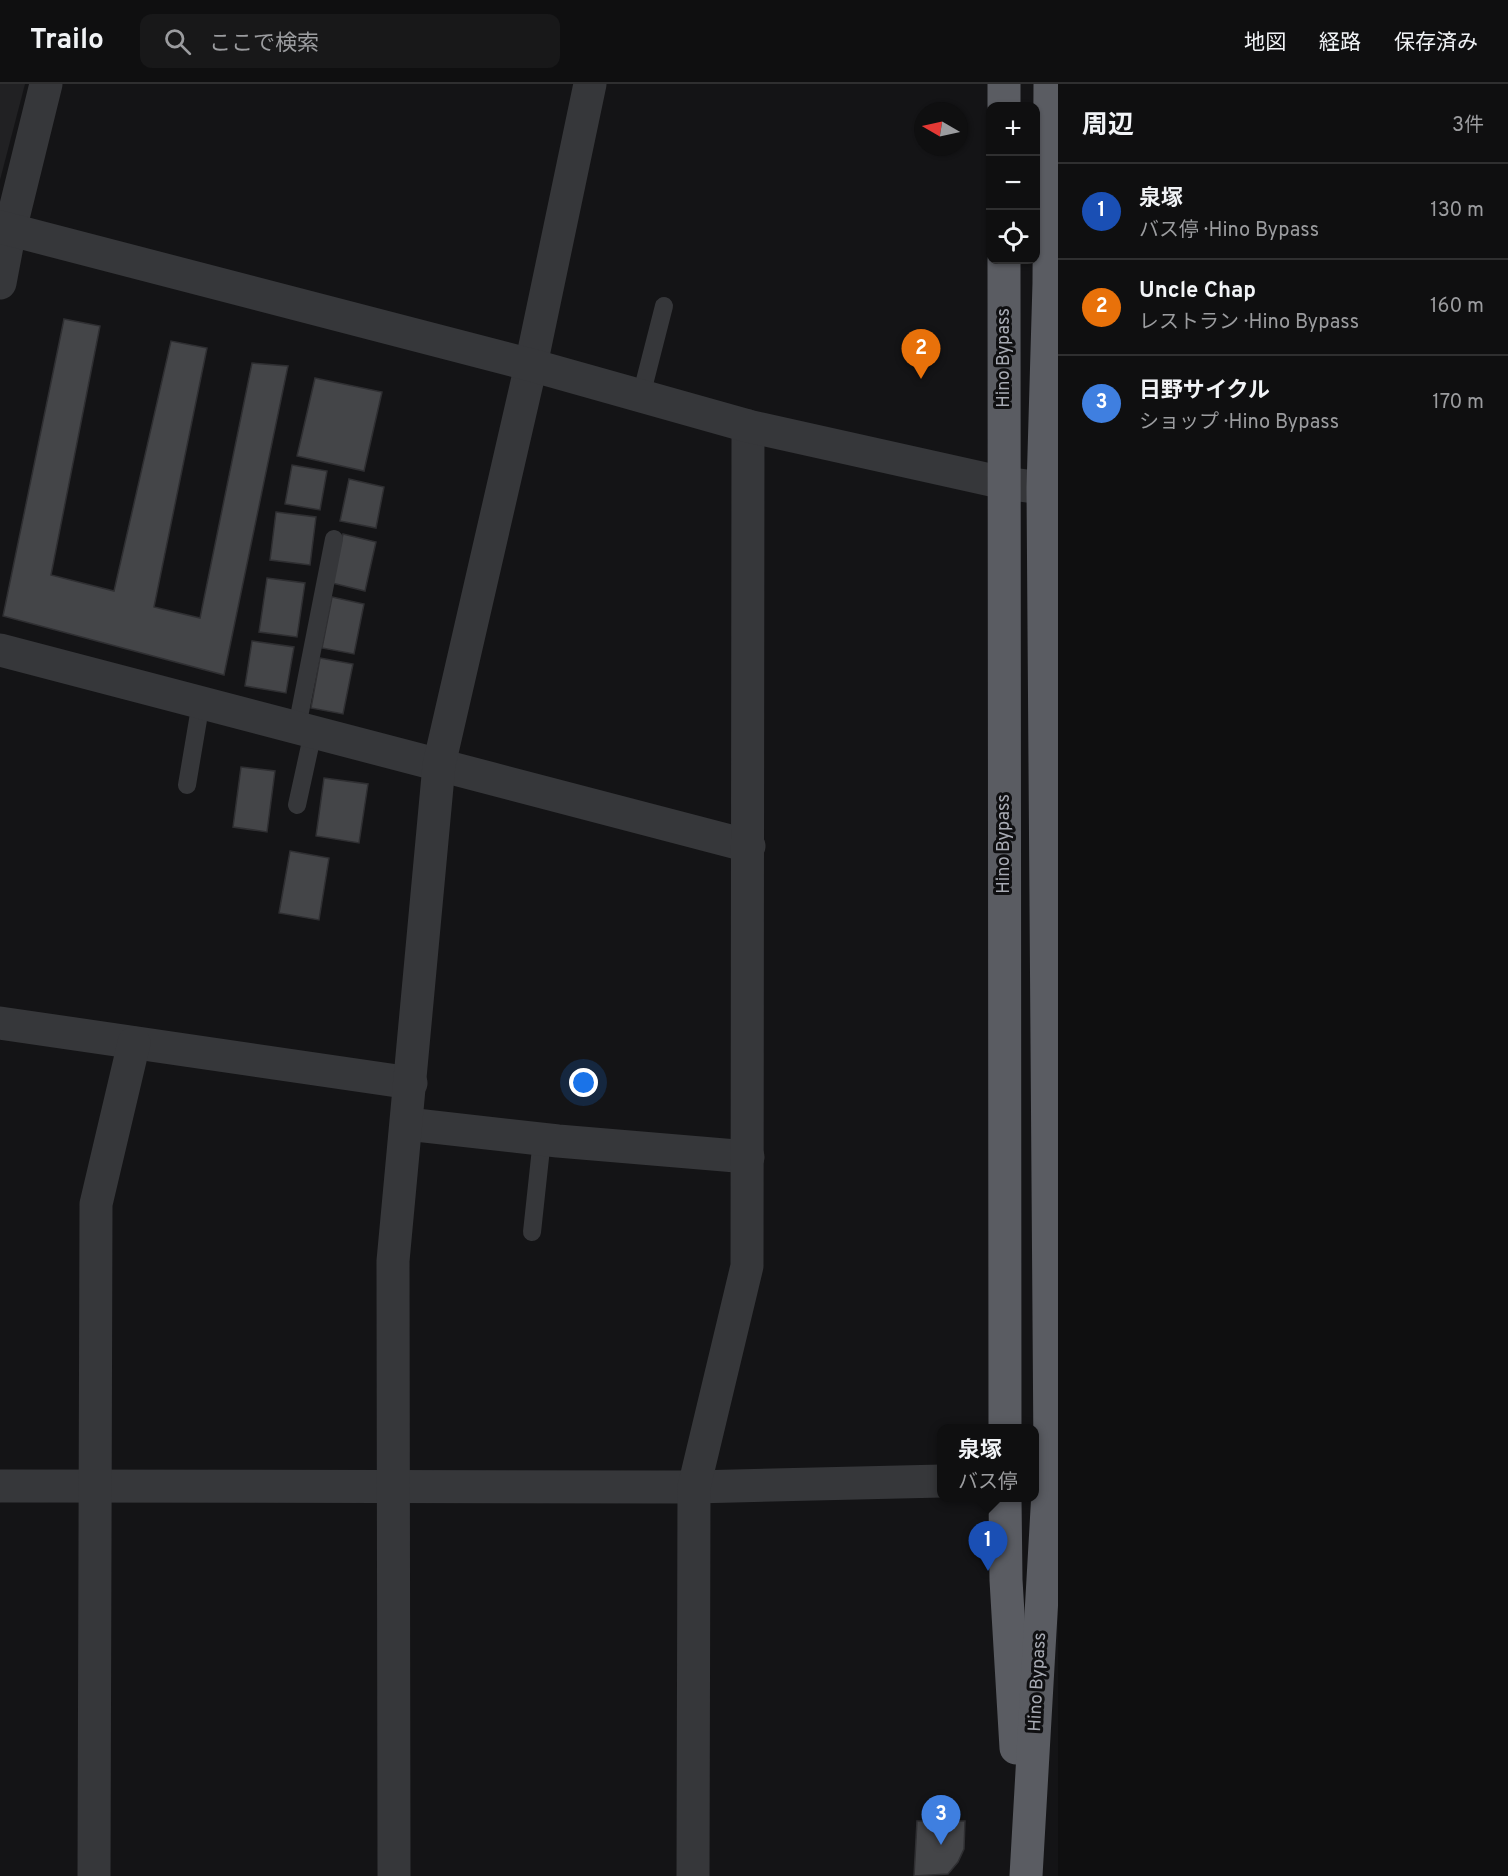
<!DOCTYPE html>
<html lang="ja">
<meta charset="utf-8">
<style>
body{margin:0;font-family:Overpass,"Noto Sans JP",sans-serif;background:#181819;color:#f1f3f6}
.controls{position:absolute;right:18px;top:18px;display:grid;overflow:hidden;border-radius:12px;box-shadow:0 2px 4px #0004}
.controls button{width:54px;height:54px;display:grid;place-items:center;padding:0;border:0;border-bottom:2px solid #2f2f30;background:#0f0f10;color:#f1f3f6;font:30px sans-serif}
.compass{position:absolute;left:914px;top:18px;width:54px;height:54px;border-radius:50%;background:#0f0f10;box-shadow:0 2px 4px #0004;rotate:279deg}
.you{position:absolute;left:584px;top:999px;width:21px;height:21px;margin:-15px;border:4px solid #fff;border-radius:50%;background:#1a73e8;box-shadow:0 0 0 9px #1a73e833}
.badge{display:grid;place-items:center;width:39px;height:39px;border-radius:50%;background:#dbac47;color:#fff;font-size:20px;font-weight:700}
.pin{position:absolute;translate:-50% -50px;filter:drop-shadow(0 2px 3px #0008)}
.pin::after{content:'';position:absolute;top:32px;width:21px;height:18px;background:inherit;clip-path:polygon(0 0,100% 0,50% 100%)}
.popup{position:absolute;left:937px;top:1340px;width:102px;height:78px;box-sizing:border-box;display:grid;place-content:center;border-radius:12px;background:#0f0f10;filter:drop-shadow(0 2px 4px #0005);font-size:20px;white-space:nowrap;color:#9b9c9f}
.popup b{font-size:22px;color:#f1f3f6}
.popup::after{content:'';position:absolute;left:50%;top:100%;margin-left:-12px;border:12px solid transparent;border-top-color:#0f0f10}
.list{margin:0;padding:0;list-style:none}
h2{display:flex;justify-content:space-between;align-items:center;height:78px;margin:0;padding:0 24px;font-size:26px}
h2 small{font-size:20px;font-weight:400;color:#9b9c9f}
.list li{display:grid;grid-template-columns:39px 1fr auto;gap:18px;align-items:center;box-sizing:border-box;height:96px;padding:0 24px;border-top:2px solid #2f2f30}
.list b{display:block;font-size:22px;white-space:nowrap}
.list p{margin:0;font-size:20px;white-space:nowrap;color:#9b9c9f}
.list em{font-size:20px;font-style:normal;color:#9b9c9f}
.icon{flex:none;width:33px;height:33px;fill:none;stroke:currentColor;stroke-width:2;stroke-linecap:round;stroke-linejoin:round}
.map{position:relative;flex:none;width:1058px;height:1792px;overflow:hidden}
header{display:flex;align-items:center;gap:36px;box-sizing:border-box;height:84px;padding:0 30px;background:#0f0f10;border-bottom:2px solid #2f2f30}
header strong{font-size:28px}
nav{display:flex;gap:33px;margin-inline-start:auto;font-size:21px}
.search{width:420px;height:54px;background:#181819;display:flex;align-items:center;gap:15px;box-sizing:border-box;padding:0 21px;border-radius:12px;color:#9b9c9f;font-size:22px}
main{display:flex}
aside{flex:1;background:#0f0f10}
.map>svg:first-child{display:block}
.built{fill:#212123}
.building{fill:#444548;stroke:#2f2f32;stroke-width:1.5}
.lines{fill:none;stroke-linecap:round;stroke-linejoin:round}
.service{stroke:#36373a;stroke-width:18}
.minor{stroke:#36373a;stroke-width:33}
.tertiary{stroke:#36373a;stroke-width:33}
.trunk{stroke:#5a5c62;stroke-width:33}
.labels{text-anchor:middle;dominant-baseline:central;stroke-width:6;stroke-linejoin:round;paint-order:stroke}
.street-label{font-size:18px;fill:#a8abb4;stroke:#0f0f11}
</style>
<header>
<strong>Trailo</strong>
<div class="search"><svg class="icon" aria-label="search" viewBox="0 0 24 24"><circle cx="10" cy="10" r="6"/><path d="M15 15l6 6"/></svg>ここで検索</div>
<nav><a>地図</a><a>経路</a><a>保存済み</a></nav>
</header>
<main>
<div class="map">
<svg width="1058" height="1792" viewBox="0 0 1058 1792">
<rect width="100%" height="100%" fill="#141416"/>
<!-- built -->
<polygon class="built" points="0,0 25,0 0,96"/>
<!-- building -->
<g class="building">
<polygon points="64,235 100,242 51,491 114,507 171,257 207,264 154,523 200,534 252,279 288,282 224,591 3,532"/>
<polygon points="315,294 382,308 364,387 297,372"/>
<polygon points="292,381 327,387 320,426 285,420"/>
<polygon points="349,395 384,403 376,444 340,437"/>
<polygon points="276,428 316,433 310,481 270,476"/>
<polygon points="343,450 376,458 365,507 332,499"/>
<polygon points="267,494 305,499 297,553 259,548"/>
<polygon points="332,513 364,520 354,570 322,564"/>
<polygon points="252,557 294,563 286,609 245,602"/>
<polygon points="320,574 353,580 343,630 311,624"/>
<polygon points="241,683 275,687 267,748 233,743"/>
<polygon points="324,694 368,700 359,759 316,752"/>
<polygon points="290,767 329,774 319,836 279,829"/>
<polygon points="917,1737 965,1737 964,1765 958,1778 948,1790 914,1792"/>
</g>
<g class="lines">
<!-- service -->
<g class="service">
<polyline points="641,312 664,222"/>
<polyline points="297,643 334,455"/>
<polyline points="187,701 201,618"/>
<polyline points="297,721 313,648"/>
<polyline points="532,1148 542,1055"/>
</g>
<!-- minor -->
<g class="minor">
<polyline points="0,199 10,146 46,0"/>
<polyline points="0,566 749,762"/>
<polyline points="0,939 411,999"/>
<polyline points="407,1040 558,1057 748,1073"/>
<polyline points="0,1402 694,1403 942,1397"/>
<polyline points="94,1792 96,1120 134,959"/>
<polyline points="394,1792 393,1177 439,681 531,281 590,0"/>
<polyline points="693,1792 694,1403 747,1182 748,342"/>
</g>
<!-- tertiary -->
<polyline class="tertiary" points="0,143 531,281 748,342 1004,399 1043,404"/>
<!-- trunk -->
<g class="trunk">
<polyline points="1004,22 1004,0"/>
<polyline points="1004,176 1005,1344"/>
<polyline points="1005,1414 1006,1496 1016,1664"/>
<polyline points="1026,1792 1050,1373 1043,404 1049,199 1050,0"/>
</g>
</g>
<g class="labels">
<!-- street labels -->
<g class="street-label">
<text transform="translate(1004 274) rotate(-90)">Hino Bypass</text>
<text transform="translate(1004 760) rotate(-90)">Hino Bypass</text>
<text transform="translate(1038 1598) rotate(-87)">Hino Bypass</text>
</g>
</g>
</svg>
<div class="controls">
<button>+</button>
<button>−</button>
<button><svg class="icon" aria-label="locate" viewBox="0 0 24 24"><circle cx="12" cy="12" r="6"/><path d="M12 2v4M12 18v4M2 12h4M18 12h4"/></svg></button>
</div>
<svg class="compass" viewBox="-18 -18 36 36"><path d="M0-13l5 13h-10z" fill="#e53935"/><path d="M0 13l5-13h-10z" fill="#9b9c9f"/></svg>
<div class="you"></div>
<div class="pin badge" style="left:988px;top:1487px;background:#1a4fb4">1</div>
<div class="popup"><b>泉塚</b>バス停</div>
<div class="pin badge" style="left:921px;top:295px;background:#e8710a">2</div>
<div class="pin badge" style="left:941px;top:1761px;background:#3f7fe0">3</div>
</div>
<aside>
<h2>周辺<small>3件</small></h2>
<ul class="list">
<li><span class="badge" style="background:#1a4fb4">1</span><div><b>泉塚</b><p>バス停 · Hino Bypass</p></div><em>130 m</em></li>
<li><span class="badge" style="background:#e8710a">2</span><div><b>Uncle Chap</b><p>レストラン · Hino Bypass</p></div><em>160 m</em></li>
<li><span class="badge" style="background:#3f7fe0">3</span><div><b>日野サイクル</b><p>ショップ · Hino Bypass</p></div><em>170 m</em></li>
</ul>
</aside>
</main>
